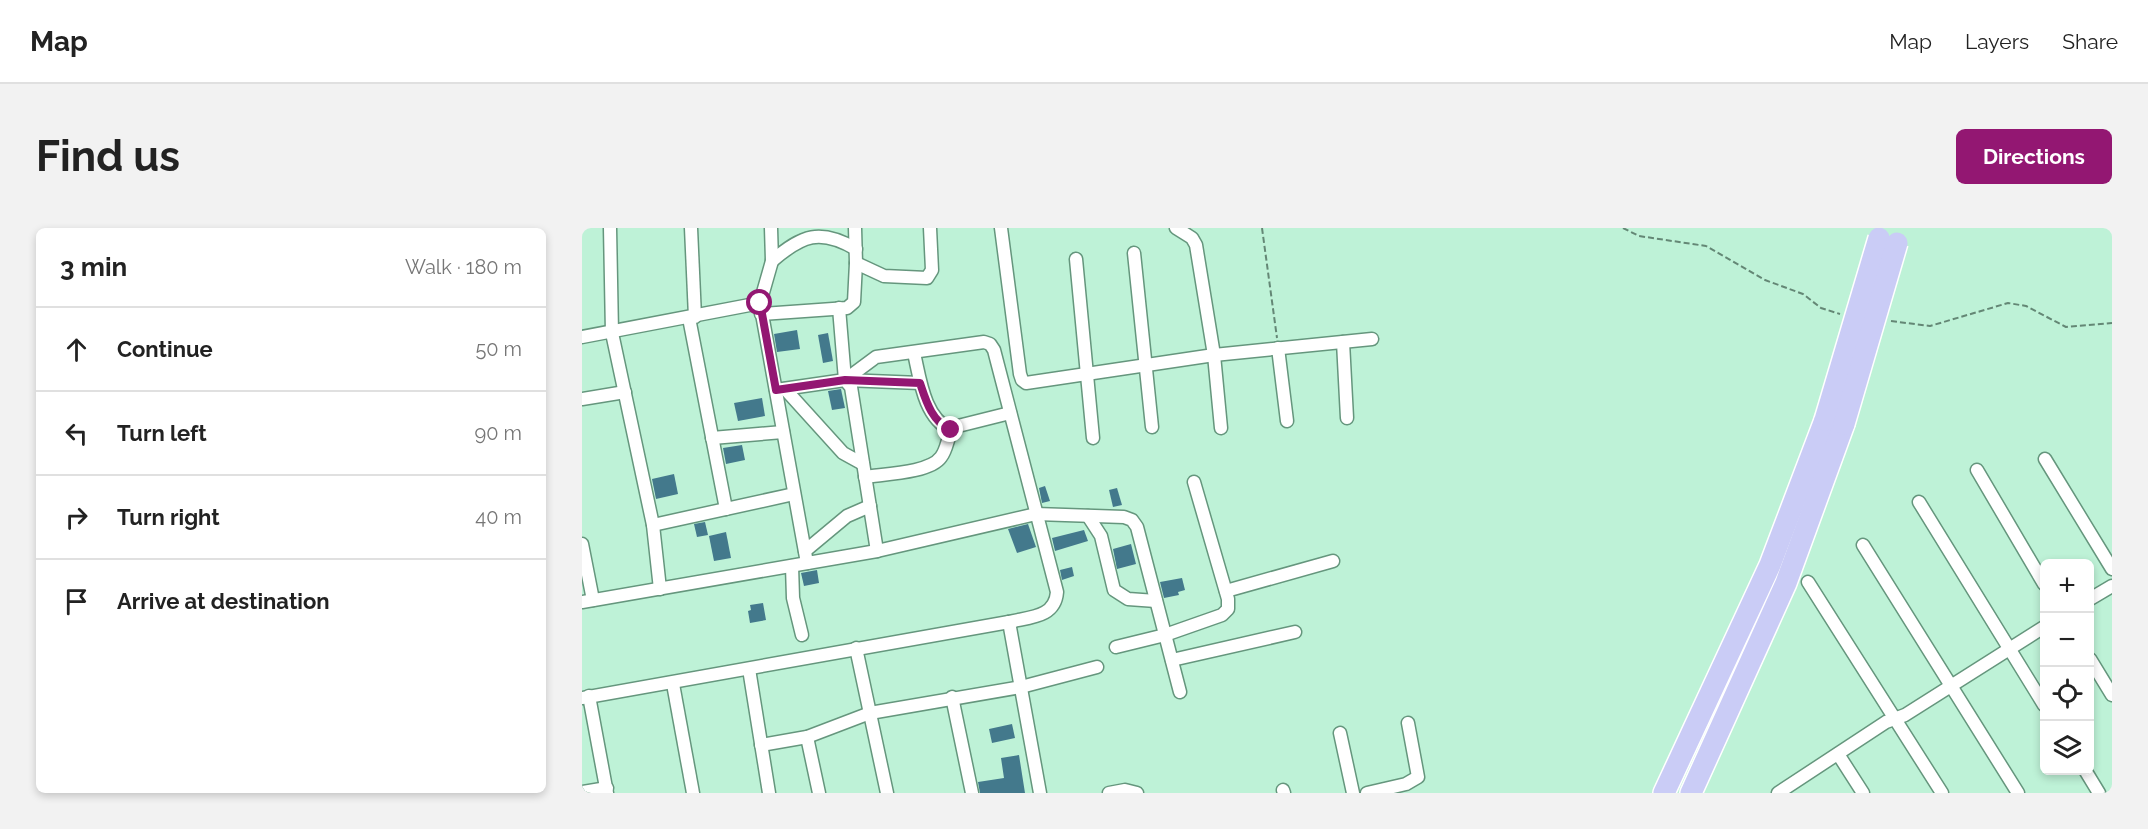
<!DOCTYPE html>
<meta charset="utf-8">
<style>
body{margin:0;font-family:Raleway,sans-serif;background:#f2f2f2;color:#222}
.controls{position:absolute;right:18px;bottom:18px;display:grid;overflow:hidden;border-radius:9px;box-shadow:0 3px 9px #0003}
.controls button{width:54px;height:54px;display:grid;place-items:center;padding:0;border:0;border-bottom:2px solid #e0e0e0;background:#fff;color:#222;font:30px sans-serif}
.stop{position:absolute;width:18px;height:18px;margin:-14px;border:4px solid #931772;border-radius:50%;background:#fff}
.stop.end{background:#931772;border-color:#fff;box-shadow:0 2px 6px #0008}
.list{margin:0;padding:0;list-style:none}
h2{display:flex;justify-content:space-between;align-items:center;height:78px;margin:0;padding:0 24px;font-size:26px}
h2 small{font-size:20px;font-weight:400;color:#767676}
.list li{display:grid;grid-template-columns:39px 1fr auto;gap:18px;align-items:center;box-sizing:border-box;height:84px;padding:0 24px;border-top:2px solid #e0e0e0}
.list b{display:block;font-size:22px;white-space:nowrap}
.list em{font-size:20px;font-style:normal;color:#767676}
.icon{flex:none;width:33px;height:33px;fill:none;stroke:currentColor;stroke-width:2;stroke-linecap:round;stroke-linejoin:round}
.map{position:relative;flex:none;width:1530px;height:565px;overflow:hidden;border-radius:9px}
header{display:flex;align-items:center;gap:36px;box-sizing:border-box;height:84px;padding:0 30px;background:#fff;border-bottom:2px solid #e0e0e0}
header strong{font-size:28px}
nav{display:flex;gap:33px;margin-inline-start:auto;font-size:21px}
.intro{display:flex;align-items:center;justify-content:space-between;box-sizing:border-box;height:144px;padding:0 36px}
h1{margin:0;font-size:42px}
.button{padding:15px 27px;border-radius:9px;background:#931772;color:#fff;font-size:21px;font-weight:700}
main{display:flex;gap:36px;padding:0 36px}
aside{flex:1;background:#fff;border-radius:9px;box-shadow:0 3px 9px #0003}
.map>svg:first-child{display:block}
.building{fill:#43798c}
.lines{fill:none;stroke-linecap:round;stroke-linejoin:round}
.minor-casing{stroke:#65967d;stroke-width:15}
.trunk-casing{stroke:#fff;stroke-width:24}
.path{stroke:#648775;stroke-width:2;stroke-dasharray:6 3;stroke-linecap:butt}
.minor{stroke:#fff;stroke-width:12}
.trunk{stroke:#caccf6;stroke-width:21}
.trunk-bridge-casing{stroke:#fff;stroke-width:24;stroke-linecap:butt}
.trunk-bridge{stroke:#caccf6;stroke-width:21}
.route{stroke:#931772;stroke-width:8}
</style>
<header>
<strong>Map</strong>
<nav><a>Map</a><a>Layers</a><a>Share</a></nav>
</header>
<div class="intro"><h1>Find us</h1><a class="button">Directions</a></div>
<main>
<aside>
<h2>3 min<small>Walk · 180 m</small></h2>
<ul class="list">
<li><svg class="icon" aria-label="ahead" viewBox="0 0 24 24"><path d="M12 20V5M6 11l6-6 6 6"/></svg><div><b>Continue</b></div><em>50 m</em></li>
<li><svg class="icon" aria-label="left" viewBox="0 0 24 24"><path d="M17 20v-9H6M10 6l-5 5 5 5"/></svg><div><b>Turn left</b></div><em>90 m</em></li>
<li><svg class="icon" aria-label="right" viewBox="0 0 24 24"><path d="M7 20v-9h11M14 6l5 5-5 5"/></svg><div><b>Turn right</b></div><em>40 m</em></li>
<li><svg class="icon" aria-label="arrive" viewBox="0 0 24 24"><path d="M6 21V4h12l-3 4 3 4H6"/></svg><div><b>Arrive at destination</b></div></li>
</ul>
</aside>
<div class="map">
<svg width="1530" height="565" viewBox="0 0 1530 565">
<rect width="100%" height="100%" fill="#bef2d7"/>
<!-- building -->
<g class="building">
<polygon points="215,102 218,121 195,124 192,106"/>
<polygon points="246,105 251,133 241,135 236,107"/>
<polygon points="259,161 263,180 250,182 246,163"/>
<polygon points="180,170 183,188 156,193 152,175"/>
<polygon points="160,217 163,232 144,236 141,220"/>
<polygon points="92,246 96,266 74,271 70,251"/>
<polygon points="463,258 468,273 460,275 457,260"/>
<polygon points="535,260 540,277 531,279 527,262"/>
<polygon points="123,294 126,307 115,309 112,296"/>
<polygon points="446,296 454,319 435,325 426,301"/>
<polygon points="502,302 506,313 473,323 470,310"/>
<polygon points="144,304 149,330 132,333 127,308"/>
<polygon points="549,316 554,336 535,341 531,321"/>
<polygon points="490,339 492,348 480,352 478,342"/>
<polygon points="235,342 237,355 222,358 219,345"/>
<polygon points="600,350 603,362 596,364 597,367 582,370 578,354"/>
<polygon points="181,375 184,392 168,395 166,383 169,382 168,377"/>
<polygon points="430,496 433,510 410,515 407,501"/>
<polygon points="437,527 443,565 398,565 396,554 422,550 419,530"/>
</g>
<g class="lines">
<defs>
<g id="minor">
<polyline points="28,0 30,105 71,297 78,361"/>
<polyline points="109,0 113,89"/>
<polyline points="419,0 438,146 440,152 444,155 632,127 790,111"/>
<polyline points="594,0 610,10 614,17 632,127 639,200"/>
<polyline points="552,25 570,199"/>
<polyline points="494,31 511,210"/>
<path d="M 190,33 C 220,7 238,0 274,21"/>
<polyline points="274,35 302,48 345,50 350,42 348,0"/>
<polyline points="178,75 225,335"/>
<polyline points="257,80 263,152"/>
<polyline points="179,86 265,80 272,74 274,35 273,0"/>
<polyline points="107,90 144,281"/>
<polyline points="0,109 178,75 190,33 189,0"/>
<polyline points="761,114 765,190"/>
<polyline points="696,120 705,193"/>
<path d="M 332,125 C 338,151 342,190 369,202"/>
<polyline points="263,152 338,155"/>
<polyline points="203,161 261,225 281,236"/>
<polyline points="194,162 263,152 269,159 295,323"/>
<polyline points="0,171 43,164"/>
<polyline points="130,210 201,204"/>
<polyline points="1463,231 1530,341"/>
<polyline points="1395,242 1462,356"/>
<path d="M 283,249 C 302,246 348,245 359,229 C 366,220 365,208 372,199 L 428,185"/>
<polyline points="1337,274 1462,477"/>
<polyline points="506,288 519,308 532,362 546,371 574,373"/>
<polyline points="71,297 212,266"/>
<polyline points="0,316 11,372"/>
<polyline points="1281,317 1436,565"/>
<polyline points="223,323 265,288 288,278"/>
<polyline points="210,338 211,370 220,407"/>
<polyline points="1226,354 1360,565"/>
<polyline points="644,363 751,333"/>
<polyline points="1508,371 1530,358"/>
<polyline points="0,374 295,323 454,286 542,289 550,292 555,299 598,464"/>
<polyline points="427,394 458,565"/>
<polyline points="534,419 583,407 640,387 646,381 646,371 612,254"/>
<polyline points="274,420 305,565"/>
<polyline points="1508,431 1530,467"/>
<polyline points="590,432 713,404"/>
<polyline points="167,441 187,565"/>
<polyline points="91,456 111,565"/>
<polyline points="7,468 25,565"/>
<polyline points="370,469 390,565"/>
<path d="M 0,470 L 427,394 C 447,389 473,390 475,364 L 412,122 L 408,116 L 402,114 L 294,129 L 263,152"/>
<polyline points="758,505 771,565"/>
<polyline points="225,509 237,565"/>
<polyline points="179,517 225,509 288,485 439,459 515,439"/>
<polyline points="1256,526 1281,565"/>
<polyline points="1503,542 1517,565"/>
<polyline points="701,562 702,565"/>
<polyline points="0,564 25,560"/>
<polyline points="527,565 543,562 555,565"/>
<polyline points="785,565 824,556 836,549 826,495"/>
<polyline points="1196,565 1304,494 1323,487 1462,399"/>
</g>
<g id="trunk">
<polyline points="1082,565 1188,337 1243,192"/>
<polyline points="1109,565 1204,355 1262,196"/>
</g>
</defs>
<!-- minor casing -->
<use href="#minor" class="minor-casing"/>
<!-- trunk casing -->
<use href="#trunk" class="trunk-casing"/>
<!-- path -->
<g class="path">
<polyline points="680,0 695,110"/>
<polyline points="1041,0 1057,8 1124,18 1183,52 1221,66 1239,80 1258,86"/>
<polyline points="1309,93 1348,98 1426,75 1444,78 1484,99 1530,95"/>
</g>
<!-- minor -->
<use href="#minor" class="minor"/>
<!-- trunk -->
<use href="#trunk" class="trunk"/>
<defs>
<g id="trunk-bridge">
<polyline points="1243,192 1297,10"/>
<polyline points="1262,196 1315,15"/>
</g>
</defs>
<!-- trunk-bridge casing -->
<use href="#trunk-bridge" class="trunk-bridge-casing"/>
<!-- trunk-bridge -->
<use href="#trunk-bridge" class="trunk-bridge"/>
</g>
<g class="lines">
<!-- route -->
<path class="route" d="M 178,75 L 194,162 L 263,152 L 338,155 C 344,173 350,194 369,202"/>
</g>
</svg>
<div class="controls">
<button>+</button>
<button>−</button>
<button><svg class="icon" aria-label="locate" viewBox="0 0 24 24"><circle cx="12" cy="12" r="6"/><path d="M12 2v4M12 18v4M2 12h4M18 12h4"/></svg></button>
<button><svg class="icon" aria-label="layers" viewBox="0 0 24 24"><path d="M12 4l9 5-9 5-9-5zM3 14l9 5 9-5"/></svg></button>
</div>
<div class="stop" style="left:178px;top:75px"></div>
<div class="stop end" style="left:369px;top:202px"></div>
</div>
</main>
